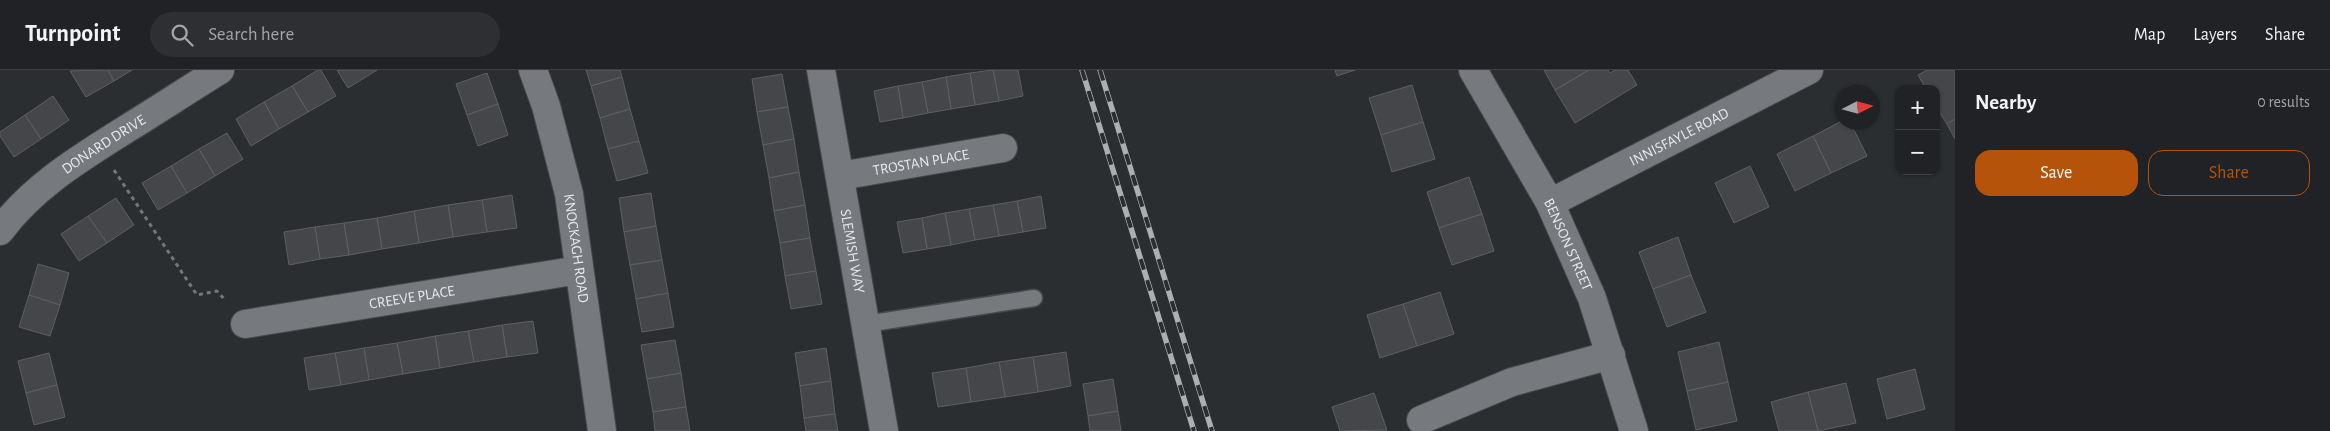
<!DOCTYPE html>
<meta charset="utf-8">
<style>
body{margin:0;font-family:"Alegreya Sans",sans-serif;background:#2d2f32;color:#f1f3f6}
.controls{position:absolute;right:15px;top:15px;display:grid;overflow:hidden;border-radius:10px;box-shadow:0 1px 4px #0004}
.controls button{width:45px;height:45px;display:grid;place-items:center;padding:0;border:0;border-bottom:1px solid #3d3f42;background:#202225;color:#f1f3f6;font:25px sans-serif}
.compass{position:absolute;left:1835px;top:15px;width:45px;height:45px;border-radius:50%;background:#202225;box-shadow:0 1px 4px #0004;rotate:84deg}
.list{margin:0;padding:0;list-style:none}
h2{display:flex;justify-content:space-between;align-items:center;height:65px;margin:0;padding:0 20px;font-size:21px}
h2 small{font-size:16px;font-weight:400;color:#a2a4a7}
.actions{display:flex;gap:10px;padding:15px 20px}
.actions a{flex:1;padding:11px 0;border:1px solid #b45309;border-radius:15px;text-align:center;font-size:18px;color:#b45309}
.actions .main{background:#b45309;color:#fff}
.icon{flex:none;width:28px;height:28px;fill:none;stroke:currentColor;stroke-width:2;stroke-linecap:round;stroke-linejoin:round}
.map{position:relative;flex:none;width:1955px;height:361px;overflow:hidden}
header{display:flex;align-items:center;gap:30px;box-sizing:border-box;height:70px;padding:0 25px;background:#202225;border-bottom:1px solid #3d3f42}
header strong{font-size:24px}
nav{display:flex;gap:28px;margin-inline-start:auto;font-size:18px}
.search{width:350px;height:45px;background:#2d2f32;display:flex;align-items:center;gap:12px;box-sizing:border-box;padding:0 18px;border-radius:28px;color:#a2a4a7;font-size:19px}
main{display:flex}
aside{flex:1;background:#202225}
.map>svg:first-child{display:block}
.building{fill:#44464a;stroke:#5d5f63}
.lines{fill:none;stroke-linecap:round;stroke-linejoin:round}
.service-casing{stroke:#47494b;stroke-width:19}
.minor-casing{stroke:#47494b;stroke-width:30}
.path{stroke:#747679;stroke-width:3;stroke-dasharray:4 4;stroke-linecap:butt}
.service{stroke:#767a7e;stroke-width:16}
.minor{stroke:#767a7e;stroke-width:28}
.rail-casing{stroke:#acaeb0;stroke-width:5.5}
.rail{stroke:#2b2e31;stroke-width:4;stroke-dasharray:11;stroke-linecap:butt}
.labels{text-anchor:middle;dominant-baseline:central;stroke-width:4;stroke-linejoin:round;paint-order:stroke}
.street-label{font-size:15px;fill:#e7e9eb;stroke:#2b2e31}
</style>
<header>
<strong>Turnpoint</strong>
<div class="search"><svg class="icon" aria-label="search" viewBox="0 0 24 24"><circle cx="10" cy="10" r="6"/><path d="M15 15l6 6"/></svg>Search here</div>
<nav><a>Map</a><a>Layers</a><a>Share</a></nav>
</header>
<main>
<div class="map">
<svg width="1955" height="361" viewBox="0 0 1955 361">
<rect width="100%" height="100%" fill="#2b2e31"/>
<!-- building -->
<g class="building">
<polygon points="108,0 114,11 86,27 70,1"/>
<polygon points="108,0 132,0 114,11"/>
<polygon points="318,0 321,0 336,26 308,42 292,16"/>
<polygon points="337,0 377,0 348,18"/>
<polygon points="586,0 620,0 622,7 591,16"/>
<polygon points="993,0 1018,0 1023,26 999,31"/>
<polygon points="993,0 999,31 975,35 970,3"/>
<polygon points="1335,0 1355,0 1337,6"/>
<polygon points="1544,0 1589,0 1555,20"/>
<polygon points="1589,0 1608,0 1610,3 1615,0 1628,0 1637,15 1575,53 1555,20"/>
<polygon points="1927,0 1955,0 1955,49 1947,54 1936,37 1936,19 1926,19 1918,5"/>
<polygon points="487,3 498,34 467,45 456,14"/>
<polygon points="970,3 975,35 951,39 946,7"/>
<polygon points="782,4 788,37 757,42 752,9"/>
<polygon points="622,7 630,39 600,48 591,16"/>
<polygon points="946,7 951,39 928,43 922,12"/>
<polygon points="922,12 928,43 903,48 898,16"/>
<polygon points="1412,15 1423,52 1381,65 1369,28"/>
<polygon points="292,16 308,42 279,59 264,32"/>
<polygon points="898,16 903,48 880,52 874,21"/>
<polygon points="53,26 69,50 41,69 25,45"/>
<polygon points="264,32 279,59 251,76 236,49"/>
<polygon points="498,34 508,65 478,76 467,45"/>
<polygon points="788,37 794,69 763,75 757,42"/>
<polygon points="630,39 639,71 608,79 600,48"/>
<polygon points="25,45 41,69 14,87 0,66 0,62"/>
<polygon points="1955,49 1955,69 1947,54"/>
<polygon points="1842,51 1850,52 1867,86 1831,103 1813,66"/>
<polygon points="1423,52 1435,89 1392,102 1381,65"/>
<polygon points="227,63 243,89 215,106 199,79"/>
<polygon points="1813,66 1831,103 1795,121 1777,84"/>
<polygon points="794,69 799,102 769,108 763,75"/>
<polygon points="639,71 648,103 617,111 608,79"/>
<polygon points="199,79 215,106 187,123 171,96"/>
<polygon points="171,96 187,123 158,140 142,113"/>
<polygon points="1750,96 1769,137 1734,153 1715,113"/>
<polygon points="799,102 805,135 774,141 769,108"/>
<polygon points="1469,107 1482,144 1439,158 1427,122"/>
<polygon points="651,123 656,156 624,162 619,128"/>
<polygon points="512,125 517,158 487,162 482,130"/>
<polygon points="1041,126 1046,158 1023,162 1017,131"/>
<polygon points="116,128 134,155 107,173 88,146"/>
<polygon points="482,130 487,162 453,167 448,135"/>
<polygon points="1017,131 1023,162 999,166 993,135"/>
<polygon points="448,135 453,167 419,173 414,141"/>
<polygon points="805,135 810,168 780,173 774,141"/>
<polygon points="993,135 999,166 975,170 969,139"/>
<polygon points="969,139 975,170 951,175 945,143"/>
<polygon points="414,141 419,173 382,179 377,148"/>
<polygon points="945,143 951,175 927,179 922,148"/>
<polygon points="1482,144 1494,181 1452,195 1439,158"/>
<polygon points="88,146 107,173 79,191 61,164"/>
<polygon points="377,148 382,179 349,185 344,153"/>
<polygon points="922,148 927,179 903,183 897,152"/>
<polygon points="344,153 349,185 320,189 315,157"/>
<polygon points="656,156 662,190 630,195 624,162"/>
<polygon points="315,157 320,189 289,195 284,162"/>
<polygon points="1678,167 1691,205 1653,219 1639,182"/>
<polygon points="810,168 816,201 785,206 780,173"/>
<polygon points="662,190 668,223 636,229 630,195"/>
<polygon points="38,194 69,203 60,235 29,225"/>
<polygon points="816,201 822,234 791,239 785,206"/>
<polygon points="1691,205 1706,242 1667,257 1653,219"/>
<polygon points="1440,222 1454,264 1417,276 1403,234"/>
<polygon points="668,223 674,257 642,262 636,229"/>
<polygon points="29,225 60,235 50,266 19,257"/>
<polygon points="1403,234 1417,276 1380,288 1367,245"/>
<polygon points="533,251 538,283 507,287 502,255"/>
<polygon points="502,255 507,287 474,292 468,261"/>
<polygon points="468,261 474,292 440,298 435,266"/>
<polygon points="435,266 440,298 403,304 397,273"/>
<polygon points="675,270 681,303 647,309 641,275"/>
<polygon points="1719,272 1728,312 1687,321 1678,282"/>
<polygon points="397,273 403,304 369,310 364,278"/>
<polygon points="364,278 369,310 341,315 335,283"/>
<polygon points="826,278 831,311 800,316 795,283"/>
<polygon points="1066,282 1071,316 1038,322 1033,287"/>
<polygon points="49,283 57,315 26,323 18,291"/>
<polygon points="335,283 341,315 309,320 304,288"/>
<polygon points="1033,287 1038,322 1005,327 999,292"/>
<polygon points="999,292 1005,327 971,332 966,298"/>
<polygon points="966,298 971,332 938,337 932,303"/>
<polygon points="1915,299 1925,339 1887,349 1877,309"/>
<polygon points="681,303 686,337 653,342 647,309"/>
<polygon points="1113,309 1118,341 1088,346 1083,314"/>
<polygon points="831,311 835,344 804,348 800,316"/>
<polygon points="1728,312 1737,351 1696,360 1687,321"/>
<polygon points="1846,313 1856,353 1818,361 1808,322"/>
<polygon points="57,315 65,347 34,355 26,323"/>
<polygon points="1808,322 1818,361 1779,361 1771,332"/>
<polygon points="1374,323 1387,360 1340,361 1332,337"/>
<polygon points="686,337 690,361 655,361 653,342"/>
<polygon points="1118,341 1121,361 1090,361 1088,346"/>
<polygon points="835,344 838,361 806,361 804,348"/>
</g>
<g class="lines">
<defs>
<polyline id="service" points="866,254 1034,228"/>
<g id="minor">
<path id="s1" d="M 533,0 L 546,36 L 569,124 L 602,361"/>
<path id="s2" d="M 821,0 L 884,361"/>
<path id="s3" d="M 1473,0 L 1550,133 L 1592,228 L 1634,361"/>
<path id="s4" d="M 840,106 L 1003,78"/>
<path id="s5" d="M 1550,133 L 1809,0"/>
<path id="s6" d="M 0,161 C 33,116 82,87 128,58 C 159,39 189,19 220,0"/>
<path id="s7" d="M 245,254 L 579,200"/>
<polyline points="1421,350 1512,312 1611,285"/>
</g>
</defs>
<!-- service casing -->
<use href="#service" class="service-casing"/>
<!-- minor casing -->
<use href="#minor" class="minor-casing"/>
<!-- path -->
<polyline class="path" points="114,100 197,225 217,221 226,231"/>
<!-- service -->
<use href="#service" class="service"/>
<!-- minor -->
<use href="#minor" class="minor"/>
<defs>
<g id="rail">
<polyline points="1082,0 1194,361"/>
<polyline points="1100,0 1212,361"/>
</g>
</defs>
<!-- rail casing -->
<use href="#rail" class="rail-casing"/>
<!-- rail -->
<use href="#rail" class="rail"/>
</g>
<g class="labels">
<!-- street labels -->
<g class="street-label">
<text stroke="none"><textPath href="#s5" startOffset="145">INNISFAYLE ROAD</textPath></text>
<text stroke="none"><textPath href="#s6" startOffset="136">DONARD DRIVE</textPath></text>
<text stroke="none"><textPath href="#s4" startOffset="82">TROSTAN PLACE</textPath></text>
<text stroke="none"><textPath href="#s3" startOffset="199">BENSON STREET</textPath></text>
<text stroke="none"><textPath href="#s1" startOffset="184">KNOCKAGH ROAD</textPath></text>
<text stroke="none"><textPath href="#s2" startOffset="184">SLEMISH WAY</textPath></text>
<text stroke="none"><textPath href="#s7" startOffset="169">CREEVE PLACE</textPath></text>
</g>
</g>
</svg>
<div class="controls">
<button>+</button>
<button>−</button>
</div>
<svg class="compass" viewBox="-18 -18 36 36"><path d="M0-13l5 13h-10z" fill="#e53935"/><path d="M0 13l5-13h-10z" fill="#a2a4a7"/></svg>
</div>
<aside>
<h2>Nearby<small>0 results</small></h2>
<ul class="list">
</ul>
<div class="actions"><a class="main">Save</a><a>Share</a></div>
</aside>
</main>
